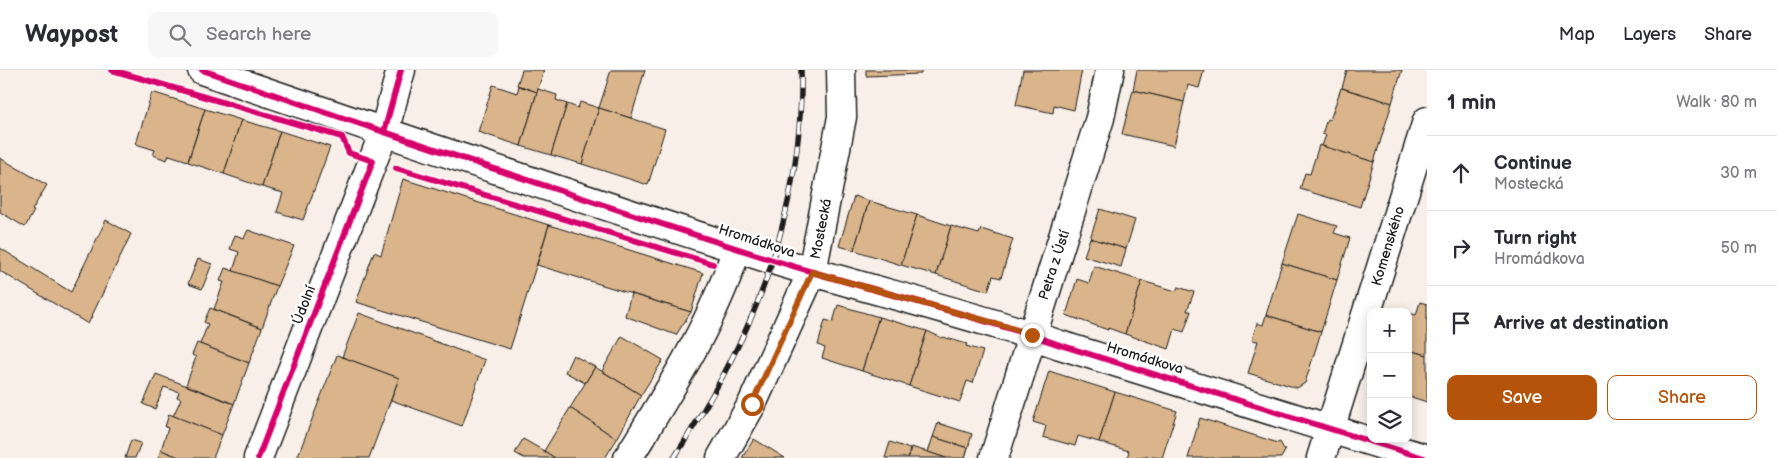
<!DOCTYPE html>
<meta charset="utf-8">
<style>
body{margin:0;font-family:"Balsamiq Sans",sans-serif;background:#f7f7f7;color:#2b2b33}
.controls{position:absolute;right:15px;bottom:15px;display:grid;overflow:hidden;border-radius:10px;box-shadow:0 2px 12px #0003}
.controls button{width:45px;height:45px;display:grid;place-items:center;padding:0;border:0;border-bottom:1px solid #e1e1e2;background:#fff;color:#2b2b33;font:25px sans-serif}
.stop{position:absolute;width:15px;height:15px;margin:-11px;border:4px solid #b45309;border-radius:50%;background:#fff}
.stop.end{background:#b45309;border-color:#fff;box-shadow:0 1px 5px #0008}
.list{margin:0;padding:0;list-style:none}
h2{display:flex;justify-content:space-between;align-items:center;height:65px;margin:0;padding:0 20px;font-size:21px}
h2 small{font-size:16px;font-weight:400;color:#7c7c81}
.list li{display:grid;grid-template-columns:32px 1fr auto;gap:15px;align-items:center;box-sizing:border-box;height:75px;padding:0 20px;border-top:1px solid #e1e1e2}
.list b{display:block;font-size:19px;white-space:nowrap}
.list p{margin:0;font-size:16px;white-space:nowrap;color:#7c7c81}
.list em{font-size:16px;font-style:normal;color:#7c7c81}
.actions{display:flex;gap:10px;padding:15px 20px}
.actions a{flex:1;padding:11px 0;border:1px solid #b45309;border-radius:10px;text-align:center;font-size:18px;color:#b45309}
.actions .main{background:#b45309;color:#fff}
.icon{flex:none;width:28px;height:28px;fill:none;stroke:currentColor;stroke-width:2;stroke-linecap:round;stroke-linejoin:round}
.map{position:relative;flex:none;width:1427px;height:388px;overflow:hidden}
header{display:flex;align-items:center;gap:30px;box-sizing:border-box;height:70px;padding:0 25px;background:#fff;border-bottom:1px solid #e1e1e2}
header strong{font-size:24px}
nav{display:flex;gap:28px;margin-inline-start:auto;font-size:18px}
.search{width:350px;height:45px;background:#f7f7f7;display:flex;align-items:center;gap:12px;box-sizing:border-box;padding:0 18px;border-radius:10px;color:#7c7c81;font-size:19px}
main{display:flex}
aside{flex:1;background:#fff}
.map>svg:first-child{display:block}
.building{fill:#dab58b;stroke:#1c1c1c}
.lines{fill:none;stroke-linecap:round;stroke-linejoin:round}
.minor-casing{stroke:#1c1c1c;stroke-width:31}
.minor{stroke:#fff;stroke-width:28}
.rail-casing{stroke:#1c1c1c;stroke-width:5.5}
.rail{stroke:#fff;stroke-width:4;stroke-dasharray:11;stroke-linecap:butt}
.cycleway-casing{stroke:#fff;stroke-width:9}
.cycleway{stroke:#d6006c;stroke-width:6}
.route{stroke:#b45309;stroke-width:6}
.labels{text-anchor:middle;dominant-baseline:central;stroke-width:5;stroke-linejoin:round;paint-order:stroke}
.street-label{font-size:14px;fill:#1c1c1c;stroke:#fff}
</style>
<header>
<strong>Waypost</strong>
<div class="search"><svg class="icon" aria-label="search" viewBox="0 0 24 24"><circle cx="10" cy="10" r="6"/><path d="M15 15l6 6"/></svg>Search here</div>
<nav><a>Map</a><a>Layers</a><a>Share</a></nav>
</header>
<main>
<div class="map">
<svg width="1427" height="388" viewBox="0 0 1427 388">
<rect width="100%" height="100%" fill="#f8f0e8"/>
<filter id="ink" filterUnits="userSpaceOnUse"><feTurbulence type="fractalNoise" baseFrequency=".02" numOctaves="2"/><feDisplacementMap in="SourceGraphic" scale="10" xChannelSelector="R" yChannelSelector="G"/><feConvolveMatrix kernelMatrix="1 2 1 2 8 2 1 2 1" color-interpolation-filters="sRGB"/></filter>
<g filter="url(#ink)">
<!-- building -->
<g class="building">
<polygon points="522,0 544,0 537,22 517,15"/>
<polygon points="611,0 645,0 631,48 599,38"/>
<polygon points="866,0 921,0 921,4 866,6"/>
<polygon points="1023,0 1082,0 1074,40 1054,35 1053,43 1016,35"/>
<polygon points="1137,0 1204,0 1199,18 1188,15 1184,32 1133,20"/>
<polygon points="1347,0 1402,0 1392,33 1342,18"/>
<polygon points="493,15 517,23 519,16 537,22 521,76 478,62"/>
<polygon points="1341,18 1392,33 1374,92 1322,76 1326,65 1322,64 1327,49 1330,50"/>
<polygon points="538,19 557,25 556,30 567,34 551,85 521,76"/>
<polygon points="1133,20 1184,32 1174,76 1122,64"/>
<polygon points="152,22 205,39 188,91 169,85 167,90 153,85 155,80 136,74"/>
<polygon points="580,32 599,38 582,94 551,85 567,34 578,38"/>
<polygon points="599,38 665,59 648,115 582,94"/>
<polygon points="205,39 241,50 224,104 188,92"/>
<polygon points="241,50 280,61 262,117 224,104"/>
<polygon points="280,61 330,77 303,150 277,142 283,123 262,117"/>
<polygon points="1319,75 1374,92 1360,137 1300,119 1305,103 1310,104"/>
<polygon points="0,88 47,115 32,140 34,141 25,157 0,142"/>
<polygon points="403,109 549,155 510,279 356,232 374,182 381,185"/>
<polygon points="854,126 869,131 854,180 839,176"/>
<polygon points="869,131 917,145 901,195 854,180"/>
<polygon points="1100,139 1135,150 1126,179 1090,168"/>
<polygon points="1298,144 1337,156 1334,163 1350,168 1337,210 1282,193"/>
<polygon points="917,145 951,156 936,205 901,195"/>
<polygon points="106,150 131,164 88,254 0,201 0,178 71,222"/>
<polygon points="549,155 703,203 691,242 537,195"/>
<polygon points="951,156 979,164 981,159 1013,169 1001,208 993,206 988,221 936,205"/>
<polygon points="248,160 294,176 277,216 233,201 239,182 230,179 235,165 244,168"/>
<polygon points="1090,168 1126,179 1121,197 1084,186"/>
<polygon points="198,189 212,194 202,219 188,214"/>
<polygon points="1282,193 1337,210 1321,262 1266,245"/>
<polygon points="1094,196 1142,211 1125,264 1108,258 1108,260 1066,245 1077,209 1089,213"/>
<polygon points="225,198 277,216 262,258 214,239 224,212 220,211"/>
<polygon points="1142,211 1176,221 1178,217 1194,222 1187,241 1191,241 1184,262 1175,259 1169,279 1125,264"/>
<polygon points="631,224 691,242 676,265 625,246"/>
<polygon points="1420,232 1427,234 1427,285 1408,280 1408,244 1409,243 1416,245"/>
<polygon points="838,235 879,247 862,301 822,288 825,278 818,275 825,250 833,252"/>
<polygon points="210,238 262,258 249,293 200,274 208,254 204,252"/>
<polygon points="359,243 485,290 462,356 391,330 399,308 342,287"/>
<polygon points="1266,245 1321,262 1305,313 1297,318 1248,303 1258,271 1252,270 1257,253 1263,255"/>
<polygon points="879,247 927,261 909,316 862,301"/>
<polygon points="927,261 942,268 943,267 967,274 966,276 983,281 973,313 967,311 960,332 909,316"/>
<polygon points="622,266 663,290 641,325 602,301"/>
<polygon points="197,273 249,293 234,334 186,315 196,287 192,285"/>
<polygon points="1408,280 1427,285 1427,332 1408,326"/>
<polygon points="337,285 399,308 369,388 297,388"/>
<polygon points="573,285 595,297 585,313 565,302"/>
<polygon points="595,297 641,325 617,369 570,338"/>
<polygon points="1049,301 1115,322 1099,372 1078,366 1075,376 1043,367 1046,356 1033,352"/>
<polygon points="156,304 234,334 222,365 173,346 181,329 177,327 179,322 164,317 155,339 143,334"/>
<polygon points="1115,322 1177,341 1162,388 1143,386 1143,388 1127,388 1129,381 1099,372"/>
<polygon points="570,338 617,369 605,388 555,388 544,381"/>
<polygon points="169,344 222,365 213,388 181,388 161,380 168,358 165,357"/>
<polygon points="1200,348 1278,373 1280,372 1285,381 1281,388 1188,388"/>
<polygon points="938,353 972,364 968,378 933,367"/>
<polygon points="933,367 968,378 965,388 946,388 928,382"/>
<polygon points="523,369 544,381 555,388 524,388 515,383"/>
<polygon points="754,369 785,388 742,388"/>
<polygon points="131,370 141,373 135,388 125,388"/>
<polygon points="890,372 910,379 908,388 885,388"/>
<polygon points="911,377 928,382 946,388 908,388"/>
<polygon points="161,380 181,388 158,388"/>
</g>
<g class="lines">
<defs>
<g id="minor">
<path d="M 202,0 C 392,65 582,129 773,190 C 868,220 966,242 1060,275 L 1424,388"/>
<polyline points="258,388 384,62 401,0"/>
<path d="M 628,388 C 669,321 713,253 737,178"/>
<polyline points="721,388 752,334 812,202 842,47 841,0"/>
<polyline points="994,388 1100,48 1110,0"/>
<polyline points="1321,388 1427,51"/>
</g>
</defs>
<!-- minor casing -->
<use href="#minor" class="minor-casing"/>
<!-- minor -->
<use href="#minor" class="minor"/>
<defs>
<path id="rail" d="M 674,388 C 695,355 716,321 733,286 C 778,199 803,97 801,0"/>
</defs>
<!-- rail casing -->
<use href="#rail" class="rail-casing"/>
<!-- rail -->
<use href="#rail" class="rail"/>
<defs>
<g id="cycleway">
<polyline points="112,0 342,67 349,83 373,91 258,388"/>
<path d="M 202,0 C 392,65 582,129 773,190 C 868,220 966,242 1060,275 L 1424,388"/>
<polyline points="384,62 401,0"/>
<polyline points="396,98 713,194"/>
</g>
</defs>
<!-- cycleway casing -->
<use href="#cycleway" class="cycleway-casing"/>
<!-- cycleway -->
<use href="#cycleway" class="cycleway"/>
</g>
</g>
<g class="lines" filter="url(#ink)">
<!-- route -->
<polyline class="route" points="752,334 812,202 1008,257 1032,265"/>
</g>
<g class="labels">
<!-- street labels -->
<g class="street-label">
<text transform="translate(821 159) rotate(-79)">Mostecká</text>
<text transform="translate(757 171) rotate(18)">Hromádkova</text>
<text transform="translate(1388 176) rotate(-73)">Komenského</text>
<text transform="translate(1054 195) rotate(-72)">Petra z Ústí</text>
<text transform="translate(304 235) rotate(-69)">Údolní</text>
<text transform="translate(1145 288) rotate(17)">Hromádkova</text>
</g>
</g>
</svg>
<div class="controls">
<button>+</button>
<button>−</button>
<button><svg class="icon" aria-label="layers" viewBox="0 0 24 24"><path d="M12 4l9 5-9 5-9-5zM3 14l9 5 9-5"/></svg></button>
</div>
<div class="stop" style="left:752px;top:334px"></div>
<div class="stop end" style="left:1032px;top:265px"></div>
</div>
<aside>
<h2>1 min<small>Walk · 80 m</small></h2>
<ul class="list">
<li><svg class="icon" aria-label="ahead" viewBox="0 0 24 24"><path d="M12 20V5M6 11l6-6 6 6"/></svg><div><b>Continue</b><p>Mostecká</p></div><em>30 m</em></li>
<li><svg class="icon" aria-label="right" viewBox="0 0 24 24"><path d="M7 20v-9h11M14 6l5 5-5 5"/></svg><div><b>Turn right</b><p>Hromádkova</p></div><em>50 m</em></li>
<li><svg class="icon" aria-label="arrive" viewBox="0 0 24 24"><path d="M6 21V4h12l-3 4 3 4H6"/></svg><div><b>Arrive at destination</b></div></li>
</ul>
<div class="actions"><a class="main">Save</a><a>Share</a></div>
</aside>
</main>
